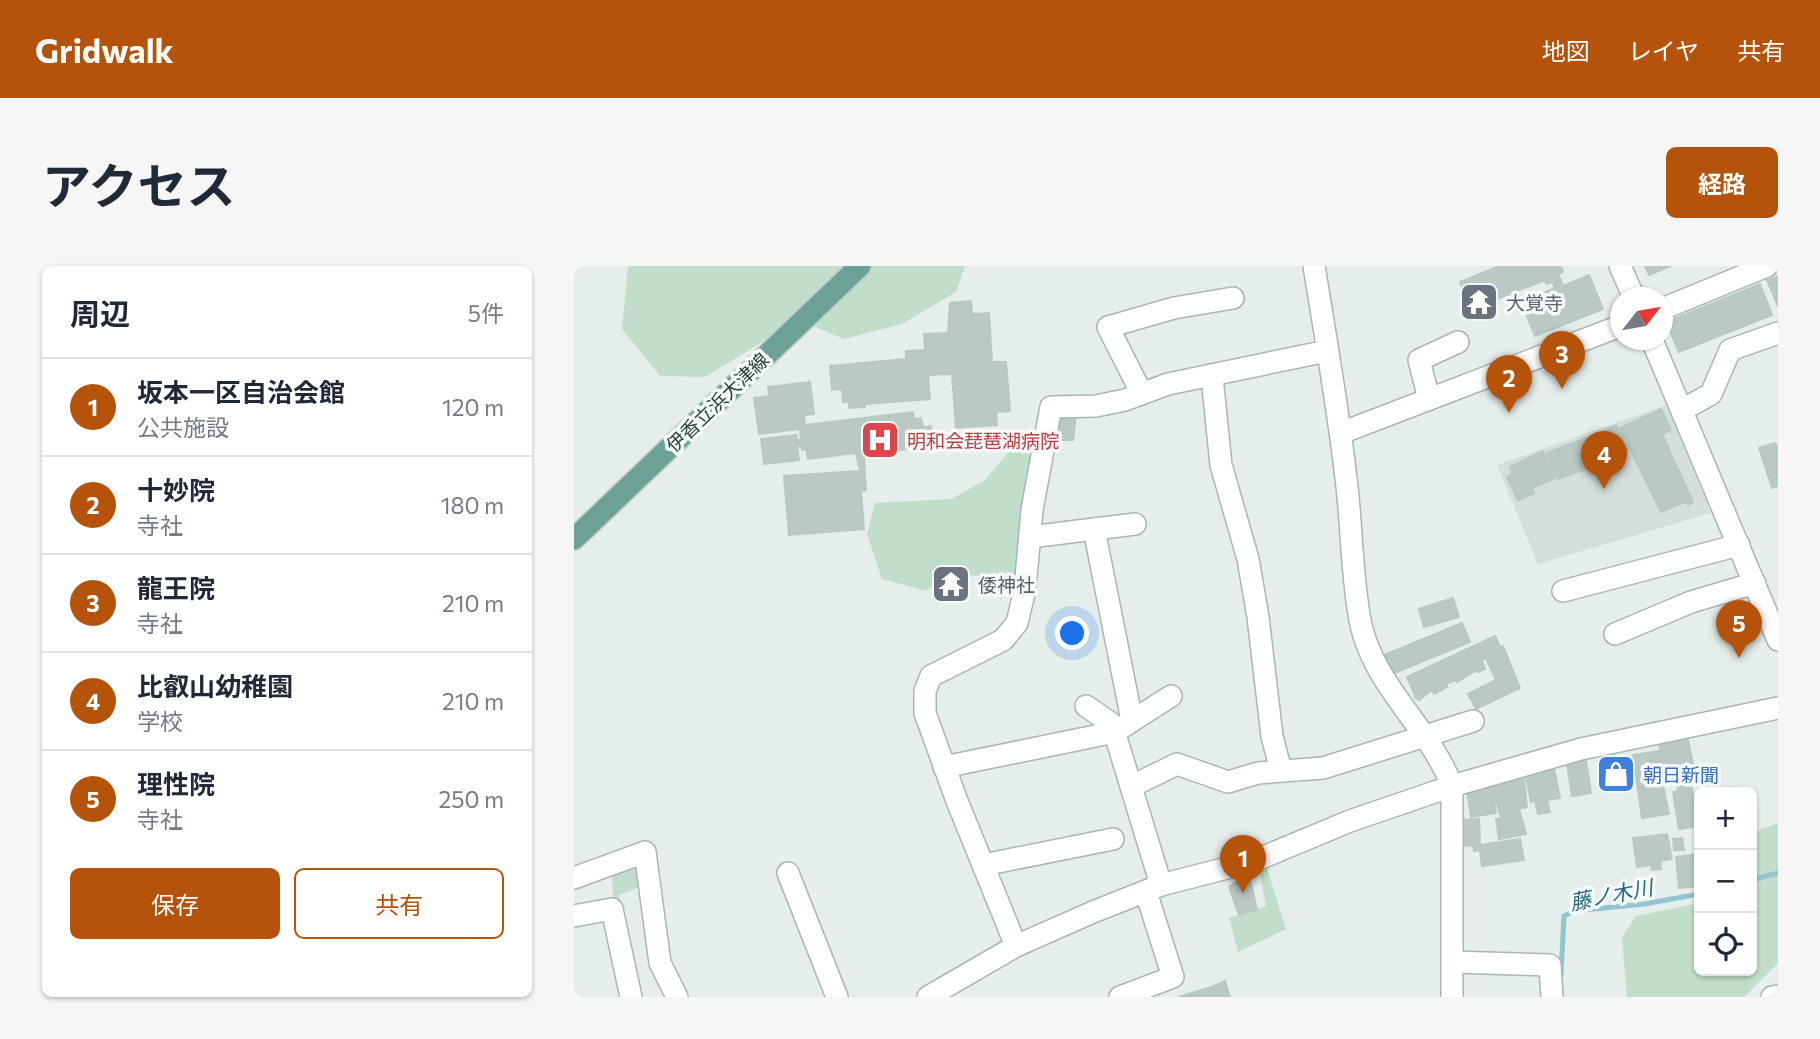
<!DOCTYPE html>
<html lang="ja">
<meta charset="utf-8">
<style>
body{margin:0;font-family:Commissioner,"Noto Sans JP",sans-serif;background:#f6f6f7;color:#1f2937}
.controls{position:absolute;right:21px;bottom:21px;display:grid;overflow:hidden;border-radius:10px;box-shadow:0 2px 5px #0004}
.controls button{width:63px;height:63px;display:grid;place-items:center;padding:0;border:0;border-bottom:2px solid #e0e1e3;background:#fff;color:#1f2937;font:35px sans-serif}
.compass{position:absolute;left:1036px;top:21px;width:63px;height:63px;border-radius:50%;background:#fff;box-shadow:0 2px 5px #0004;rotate:59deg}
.you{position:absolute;left:499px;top:368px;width:24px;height:24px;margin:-18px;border:5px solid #fff;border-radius:50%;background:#1a73e8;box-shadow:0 0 0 10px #1a73e833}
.badge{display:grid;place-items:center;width:46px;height:46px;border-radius:50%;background:#b45309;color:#fff;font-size:23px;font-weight:700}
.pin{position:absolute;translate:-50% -58px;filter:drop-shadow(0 2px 4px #0008)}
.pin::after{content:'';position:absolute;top:37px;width:24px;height:21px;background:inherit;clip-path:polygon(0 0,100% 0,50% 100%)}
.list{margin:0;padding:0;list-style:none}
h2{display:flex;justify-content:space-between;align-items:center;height:91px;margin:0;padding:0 28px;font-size:30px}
h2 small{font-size:23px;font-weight:400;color:#747a83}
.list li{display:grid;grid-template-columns:46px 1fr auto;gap:21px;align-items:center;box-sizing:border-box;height:98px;padding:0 28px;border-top:2px solid #e0e1e3}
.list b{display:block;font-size:26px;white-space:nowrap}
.list p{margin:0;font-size:23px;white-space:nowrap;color:#747a83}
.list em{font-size:23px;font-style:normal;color:#747a83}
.actions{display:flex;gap:14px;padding:21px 28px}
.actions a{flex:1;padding:16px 0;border:2px solid #b45309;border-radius:10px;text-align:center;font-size:24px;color:#b45309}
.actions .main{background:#b45309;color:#fff}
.icon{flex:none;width:38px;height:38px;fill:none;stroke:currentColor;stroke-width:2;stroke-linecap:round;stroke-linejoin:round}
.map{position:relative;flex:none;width:1204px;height:731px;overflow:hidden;border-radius:10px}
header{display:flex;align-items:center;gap:42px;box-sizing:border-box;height:98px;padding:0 35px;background:#b45309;color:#fff}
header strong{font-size:33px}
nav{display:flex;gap:38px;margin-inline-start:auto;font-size:24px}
.intro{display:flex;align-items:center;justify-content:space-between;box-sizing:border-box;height:168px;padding:0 42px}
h1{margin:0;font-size:49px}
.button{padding:18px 32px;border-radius:10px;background:#b45309;color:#fff;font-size:24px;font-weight:700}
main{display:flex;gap:42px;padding:0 42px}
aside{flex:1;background:#fff;border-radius:10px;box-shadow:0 2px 5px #0004}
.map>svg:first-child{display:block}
.built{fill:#d4deda}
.green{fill:#c0dec9}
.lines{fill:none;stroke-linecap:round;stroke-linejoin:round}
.stream{stroke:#90c5d1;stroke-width:5}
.building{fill:#bbc9c4;stroke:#b8c8c2;stroke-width:2}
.minor-casing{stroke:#a8b6b2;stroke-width:24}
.major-casing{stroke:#c2cac8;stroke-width:24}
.minor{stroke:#fff;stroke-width:21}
.major{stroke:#6ca295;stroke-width:21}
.labels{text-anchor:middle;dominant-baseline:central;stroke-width:7;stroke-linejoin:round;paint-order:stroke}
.worship-label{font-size:19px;fill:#5b616d;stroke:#f6faf9;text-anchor:start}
.street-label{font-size:19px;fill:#254039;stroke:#f6faf9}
.health-label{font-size:19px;fill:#be3a42;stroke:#f6faf9;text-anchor:start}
.shop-label{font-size:19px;fill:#366cbe;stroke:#f6faf9;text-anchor:start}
.water-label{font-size:21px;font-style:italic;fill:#20697b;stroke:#f6faf9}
</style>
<header>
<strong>Gridwalk</strong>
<nav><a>地図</a><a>レイヤ</a><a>共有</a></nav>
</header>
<div class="intro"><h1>アクセス</h1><a class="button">経路</a></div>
<main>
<aside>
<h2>周辺<small>5件</small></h2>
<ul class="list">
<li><span class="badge">1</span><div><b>坂本一区自治会館</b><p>公共施設</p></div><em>120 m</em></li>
<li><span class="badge">2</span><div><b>十妙院</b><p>寺社</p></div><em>180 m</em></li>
<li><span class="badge">3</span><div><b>龍王院</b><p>寺社</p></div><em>210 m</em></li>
<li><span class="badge">4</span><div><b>比叡山幼稚園</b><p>学校</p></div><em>210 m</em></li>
<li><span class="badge">5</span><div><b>理性院</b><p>寺社</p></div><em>250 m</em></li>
</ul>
<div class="actions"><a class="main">保存</a><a>共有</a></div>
</aside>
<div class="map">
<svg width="1204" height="731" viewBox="0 0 1204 731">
<rect width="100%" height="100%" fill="#e6eeeb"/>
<!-- built -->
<polygon class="built" points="1092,139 1137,247 964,298 923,199"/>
<!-- green -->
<g class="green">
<polygon points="54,0 270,0 211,62 131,111 86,110 48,63"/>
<polygon points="297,0 391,0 382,26 328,58 270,73 239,60 264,28"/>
<polygon points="448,170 461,173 442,316 427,334 406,310 378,308 352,325 308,313 293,268 301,237 377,233 410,215"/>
<polygon points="1204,557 1204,697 1170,731 1053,731 1048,671 1062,650 1125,637 1125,705 1178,705 1178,567"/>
<polygon points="67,594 71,619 45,629 46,640 39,639 38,603"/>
<polygon points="693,602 712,663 664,686 655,652 692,640 685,604"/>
</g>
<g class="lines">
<!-- stream -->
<g class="stream">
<polyline points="1178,614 1204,607"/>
<polyline points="987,708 990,650 1000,645 1070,638 1125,628"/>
</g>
</g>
<!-- building -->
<g class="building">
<polygon points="925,0 987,0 989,6 984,8 989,20 1015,9 1029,43 961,70 951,45 973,36 969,27 981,22 978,16 972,18 971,14 898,43 886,16"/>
<polygon points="1071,0 1097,0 1075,9"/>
<polygon points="1204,10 1204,40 1193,14"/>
<polygon points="1186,18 1198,49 1105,86 1092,56"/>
<polygon points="397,35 398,48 415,47 418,96 432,96 436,145 422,146 423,159 382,162 378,108 354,109 356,133 291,138 291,141 275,142 275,136 269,136 268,123 258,124 256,100 332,93 332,85 351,84 350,68 374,67 376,37"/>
<polygon points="236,116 240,148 230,149 231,159 339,146 340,153 347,152 349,161 357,160 359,178 290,191 292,224 287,225 290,263 215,269 210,210 286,205 282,187 234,193 232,183 228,184 228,180 223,180 225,194 190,198 187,173 222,169 223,174 227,174 226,163 185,168 180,132 195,130 194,121"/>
<polygon points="1087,143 1097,164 1088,168 1119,236 1114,239 1113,235 1087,246 1046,162"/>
<polygon points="483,149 502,150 499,174 481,174"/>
<polygon points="1042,159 1054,185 1032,194 1021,169"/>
<polygon points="1017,170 1029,197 984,213 973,187"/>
<polygon points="1201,177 1204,182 1204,220 1198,222 1185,182"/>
<polygon points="969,185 981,212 958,222 960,227 944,235 933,211 939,208 936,201"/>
<polygon points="879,332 885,351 850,361 845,343"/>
<polygon points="888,357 896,376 818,408 810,389"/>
<polygon points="921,370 926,381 929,380 946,422 902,443 894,428 922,414 912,392 908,394 911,403 904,406 903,404 883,416 881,414 872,418 873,421 860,428 858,424 845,434 842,432 833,411"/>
<polygon points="1113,470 1121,507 1115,508 1125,560 1105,563 1099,526 1104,525 1102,511 1091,513 1085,477"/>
<polygon points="1087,485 1090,504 1086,505 1095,548 1068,552 1059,489"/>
<polygon points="1050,493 1056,521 1035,525 1029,497"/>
<polygon points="1012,495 1017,527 998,530 993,498"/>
<polygon points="967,502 967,505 980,503 986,532 973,534 976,546 964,548 961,535 957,536 951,508"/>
<polygon points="949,507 953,541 945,543 952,568 925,573 922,553 927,552 918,519 931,517 929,511"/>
<polygon points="917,515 922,547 897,551 892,519"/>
<polygon points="905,553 906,579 886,580 885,554"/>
<polygon points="1093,568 1098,593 1086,595 1087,603 1078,604 1077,599 1063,601 1059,572"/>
<polygon points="1108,572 1110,584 1100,584 1099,573"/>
<polygon points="946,573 950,594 908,600 906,584 900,585 899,580"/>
<polygon points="1125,588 1125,620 1105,622 1102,591"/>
<polygon points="669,612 670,616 676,614 683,643 665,649 655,621"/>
<polygon points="651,715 656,731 604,731 638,721"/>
</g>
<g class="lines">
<defs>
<g id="minor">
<path d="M 740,0 C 752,74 765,147 773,221 C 778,264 778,317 787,359 C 801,421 856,462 878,520 L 878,731"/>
<polyline points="1046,0 1060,32"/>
<polyline points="1088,43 1193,0"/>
<polyline points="1078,74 1204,374"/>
<polyline points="638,111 647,199 674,293 684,351 698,470 707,505"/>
<polyline points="568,128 534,61 600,42 659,32"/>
<polyline points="855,133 845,94 884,76"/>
<polyline points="1108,144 1137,128 1156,84 1204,67"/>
<polyline points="767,167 1046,60"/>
<polyline points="520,263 558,455"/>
<polyline points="456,271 561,258"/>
<polyline points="989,325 1165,279"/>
<polyline points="1041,368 1117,336 1181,317"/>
<polyline points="512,440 538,458 587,619"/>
<polyline points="370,501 541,466 597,430"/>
<polyline points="558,520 603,498 654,516 684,507 749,502 899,455"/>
<polyline points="409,599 539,573"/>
<polyline points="214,607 263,731"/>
<polyline points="0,612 71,586 86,697 103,731"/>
<polyline points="0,650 38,643 57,731"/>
<polyline points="442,680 383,535 351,447 351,425 357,410 429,374 443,357 451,323 458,244 477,141 522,140 551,134 594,118 753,85"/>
<polyline points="879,696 976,699 978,731"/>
<polyline points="354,731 442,680 519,646 587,619 680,595 776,555 878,520 1007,483 1204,442"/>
<polyline points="546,731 599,711 572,626"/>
<polyline points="1198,731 1204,730"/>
</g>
<polyline id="major" points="0,273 286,0"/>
</defs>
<!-- minor casing -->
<use href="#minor" class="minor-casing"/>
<!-- major casing -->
<use href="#major" class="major-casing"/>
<!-- minor -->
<use href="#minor" class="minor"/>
<!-- major -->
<use href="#major" class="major"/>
</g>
<!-- icons -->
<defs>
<symbol id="temple-square" viewBox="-11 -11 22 22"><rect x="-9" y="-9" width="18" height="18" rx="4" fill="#6b7280" stroke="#f6faf9"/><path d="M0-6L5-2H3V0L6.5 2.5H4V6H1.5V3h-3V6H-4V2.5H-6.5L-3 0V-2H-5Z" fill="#fff"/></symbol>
<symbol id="hospital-square" viewBox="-11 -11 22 22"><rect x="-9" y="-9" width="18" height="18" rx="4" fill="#e0444e" stroke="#f6faf9"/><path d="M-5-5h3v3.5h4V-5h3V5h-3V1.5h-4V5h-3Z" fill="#fff"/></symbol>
<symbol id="shop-square" viewBox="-11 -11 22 22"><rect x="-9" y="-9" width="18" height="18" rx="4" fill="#3f7fe0" stroke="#f6faf9"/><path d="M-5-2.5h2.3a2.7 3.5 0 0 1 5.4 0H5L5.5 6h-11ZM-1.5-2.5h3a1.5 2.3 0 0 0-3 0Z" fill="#fff"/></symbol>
</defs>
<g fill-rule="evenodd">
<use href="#temple-square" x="883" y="14" width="44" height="44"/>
<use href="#hospital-square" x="284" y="152" width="44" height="44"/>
<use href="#temple-square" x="355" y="296" width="44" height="44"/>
<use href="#shop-square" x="1020" y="486" width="44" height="44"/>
</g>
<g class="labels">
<!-- worship labels -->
<g class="worship-label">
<text x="932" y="36">大覚寺</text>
<text x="404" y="318">倭神社</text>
</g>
<!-- street labels -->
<g class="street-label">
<text transform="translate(143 136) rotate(-44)">伊香立浜大津線</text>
</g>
<!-- health labels -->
<g class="health-label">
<text x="333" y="174">明和会琵琶湖病院</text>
</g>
<!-- shop labels -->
<g class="shop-label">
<text x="1069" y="508">朝日新聞</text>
</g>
<!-- water labels -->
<g class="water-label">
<text transform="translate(1037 628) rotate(-11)">藤ノ木川</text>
</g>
</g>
</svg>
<div class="controls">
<button>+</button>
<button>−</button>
<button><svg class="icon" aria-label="locate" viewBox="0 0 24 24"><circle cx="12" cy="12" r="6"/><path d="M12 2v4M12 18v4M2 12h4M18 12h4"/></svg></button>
</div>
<svg class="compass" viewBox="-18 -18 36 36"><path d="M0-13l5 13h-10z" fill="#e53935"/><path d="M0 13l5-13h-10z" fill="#747a83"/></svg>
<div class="you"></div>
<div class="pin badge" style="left:669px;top:627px">1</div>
<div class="pin badge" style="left:935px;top:147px">2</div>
<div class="pin badge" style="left:988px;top:123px">3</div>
<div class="pin badge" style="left:1030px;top:223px">4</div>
<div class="pin badge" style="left:1165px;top:392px">5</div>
</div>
</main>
